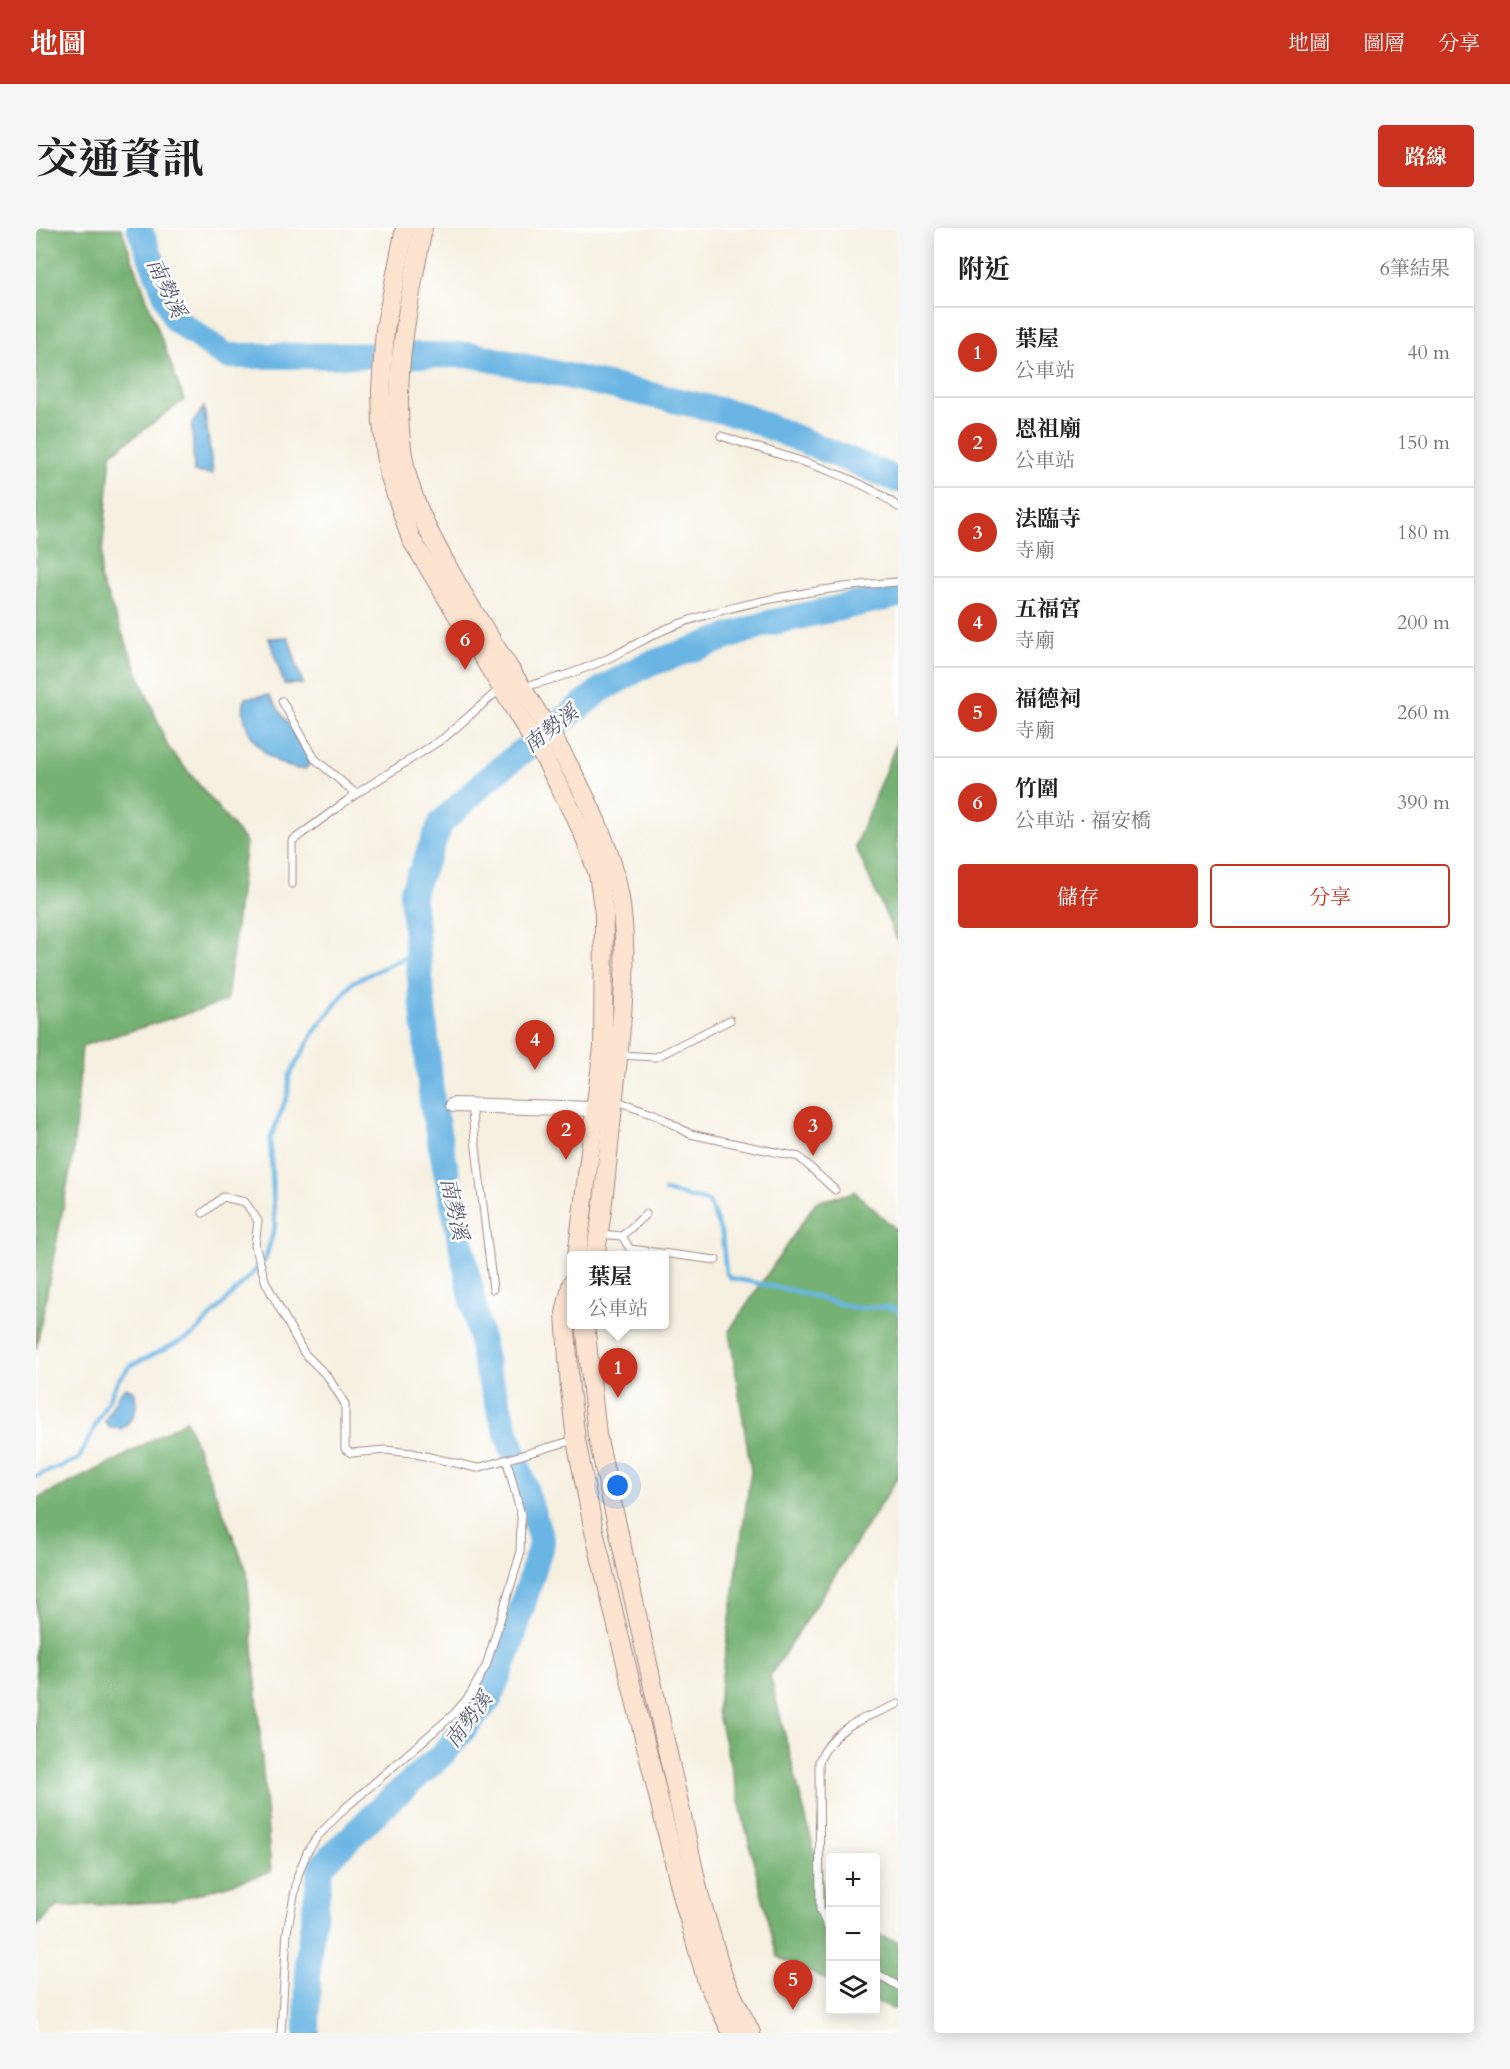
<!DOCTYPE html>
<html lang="zh-TW">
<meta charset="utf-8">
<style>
body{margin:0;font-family:Cardo,"Noto Serif TC",serif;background:#f6f6f6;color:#202124}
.controls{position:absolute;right:18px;bottom:18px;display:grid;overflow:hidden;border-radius:6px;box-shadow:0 3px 15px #0003}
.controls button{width:54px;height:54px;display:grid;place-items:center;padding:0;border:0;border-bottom:2px solid #e0e0e0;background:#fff;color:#202124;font:30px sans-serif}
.you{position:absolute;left:582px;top:1258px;width:21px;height:21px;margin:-15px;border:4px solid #fff;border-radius:50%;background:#1a73e8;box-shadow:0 0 0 9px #1a73e833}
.badge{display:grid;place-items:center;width:39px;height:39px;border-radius:50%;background:#c8321e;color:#fff;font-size:20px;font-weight:700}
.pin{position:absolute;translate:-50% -50px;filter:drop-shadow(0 2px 3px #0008)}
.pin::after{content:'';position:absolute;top:32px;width:21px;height:18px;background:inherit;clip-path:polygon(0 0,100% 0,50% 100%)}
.popup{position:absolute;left:531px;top:1023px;width:102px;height:78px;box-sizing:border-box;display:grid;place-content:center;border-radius:6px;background:#fff;filter:drop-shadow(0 2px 4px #0005);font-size:20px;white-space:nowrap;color:#757577}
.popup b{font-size:22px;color:#202124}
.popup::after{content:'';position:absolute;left:50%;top:100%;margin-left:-12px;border:12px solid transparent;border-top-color:#fff}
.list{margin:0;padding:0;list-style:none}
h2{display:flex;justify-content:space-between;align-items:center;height:78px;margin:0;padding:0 24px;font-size:26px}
h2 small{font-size:20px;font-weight:400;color:#757577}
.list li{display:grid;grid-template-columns:39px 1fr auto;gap:18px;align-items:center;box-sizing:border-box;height:90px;padding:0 24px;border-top:2px solid #e0e0e0}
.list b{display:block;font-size:22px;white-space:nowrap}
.list p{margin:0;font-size:20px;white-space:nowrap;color:#757577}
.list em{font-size:20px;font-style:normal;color:#757577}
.actions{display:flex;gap:12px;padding:18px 24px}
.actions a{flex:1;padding:14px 0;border:2px solid #c8321e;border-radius:6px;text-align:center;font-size:21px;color:#c8321e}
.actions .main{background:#c8321e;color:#fff}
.icon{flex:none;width:33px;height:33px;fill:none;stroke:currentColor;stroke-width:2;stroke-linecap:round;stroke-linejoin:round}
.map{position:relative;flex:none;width:862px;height:1805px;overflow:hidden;border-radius:6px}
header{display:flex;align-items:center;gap:36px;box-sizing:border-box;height:84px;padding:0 30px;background:#c8321e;color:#fff}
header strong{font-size:28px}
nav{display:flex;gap:33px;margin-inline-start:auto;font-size:21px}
.intro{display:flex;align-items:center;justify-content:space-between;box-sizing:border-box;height:144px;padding:0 36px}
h1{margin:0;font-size:42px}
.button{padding:15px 27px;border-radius:6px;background:#c8321e;color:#fff;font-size:21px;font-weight:700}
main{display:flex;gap:36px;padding:0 36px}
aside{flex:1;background:#fff;border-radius:6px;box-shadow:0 3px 15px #0003}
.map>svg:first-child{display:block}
.forest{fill:#74b172;stroke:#5f684e;stroke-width:1.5}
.water{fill:#6bb5e3;stroke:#5a6a87;stroke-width:1.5}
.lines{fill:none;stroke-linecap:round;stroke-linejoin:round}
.stream{stroke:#6bb5e3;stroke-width:4.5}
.river{stroke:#6bb5e3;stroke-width:26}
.lane-casing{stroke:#a08886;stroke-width:9}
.street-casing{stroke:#a08886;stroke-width:16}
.secondary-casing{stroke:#a08886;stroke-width:20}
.lane{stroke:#fff;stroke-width:7}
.street{stroke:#fff;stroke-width:14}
.secondary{stroke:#fde4d1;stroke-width:18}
.labels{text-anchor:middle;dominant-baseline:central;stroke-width:5;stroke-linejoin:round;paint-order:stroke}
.water-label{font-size:21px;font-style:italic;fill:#575b75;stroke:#fff}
</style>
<header>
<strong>地圖</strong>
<nav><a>地圖</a><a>圖層</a><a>分享</a></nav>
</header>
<div class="intro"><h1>交通資訊</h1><a class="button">路線</a></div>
<main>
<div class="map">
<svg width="862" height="1805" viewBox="0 0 862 1805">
<rect width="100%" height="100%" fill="#fff"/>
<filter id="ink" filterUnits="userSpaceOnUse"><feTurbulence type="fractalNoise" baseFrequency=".0167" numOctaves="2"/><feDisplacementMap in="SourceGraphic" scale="12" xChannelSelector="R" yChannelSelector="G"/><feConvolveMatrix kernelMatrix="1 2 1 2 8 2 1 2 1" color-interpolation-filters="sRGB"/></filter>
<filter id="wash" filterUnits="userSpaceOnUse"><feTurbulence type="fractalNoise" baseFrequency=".008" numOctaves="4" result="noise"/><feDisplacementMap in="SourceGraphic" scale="24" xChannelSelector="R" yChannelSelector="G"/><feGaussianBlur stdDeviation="1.35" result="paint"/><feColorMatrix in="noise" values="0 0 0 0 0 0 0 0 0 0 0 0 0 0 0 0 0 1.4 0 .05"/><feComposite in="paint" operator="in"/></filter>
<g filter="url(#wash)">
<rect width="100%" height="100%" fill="#f6f0e1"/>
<!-- forest -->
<g class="forest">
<polygon points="0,0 85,0 148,172 75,226 64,350 132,519 210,614 191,773 46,818 37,927 0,1122"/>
<polygon points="862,511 862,714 819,618"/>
<polygon points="819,964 862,1003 862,1249 734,1448 794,1685 794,1753 741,1729 681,1483 715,1242 693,1103 780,974"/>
<polygon points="150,1192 211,1343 235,1644 138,1673 22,1679 0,1699 0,1271 81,1232"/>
<polygon points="840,1707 862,1713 862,1781 855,1781 840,1774"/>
</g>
<!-- water -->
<g class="water">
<polygon points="168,179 177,245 177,246 158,244 156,196"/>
<polygon points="252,409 267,456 248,456 233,410"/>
<path d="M 233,467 L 269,522 L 274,535 L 269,541 C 237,543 199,503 209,470 Z"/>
<path d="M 90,1159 L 98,1163 C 103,1181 99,1190 85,1201 L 72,1198 L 69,1193 L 83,1166 Z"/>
</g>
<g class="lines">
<!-- stream -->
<g class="stream">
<polyline points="629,963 673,974 686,1007 690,1045 695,1050 759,1063 819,1080 854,1079 862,1083"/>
<polyline points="0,1248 43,1231 82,1152 94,1138 157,1107 229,1032 239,998 234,912 252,866 253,848 280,801 317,754 381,724"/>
</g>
<!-- river -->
<g class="river">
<polyline points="103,0 140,92 190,128 437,127 705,187 862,252"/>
<polyline points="271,1805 272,1730 285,1638 347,1578 407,1526 454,1470 475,1415 506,1314 451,1142 396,874 376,665 405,595 455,548 566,461 608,438 729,396 862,367"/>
</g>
</g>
</g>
<g filter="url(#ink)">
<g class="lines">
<defs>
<g id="lane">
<path d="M 685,208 C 738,226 819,244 862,279"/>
<path d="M 487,459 C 517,452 545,443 573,430 C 592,421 611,409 630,401 C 693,375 794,358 862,354"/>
<polyline points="246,473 279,531 320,566 408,510 464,461"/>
<polyline points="256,656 256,613 320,566"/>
<polyline points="584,827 620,829 694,792"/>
<polyline points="578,872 619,886 654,906 763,929 799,962"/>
<polyline points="435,878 457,1061"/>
<polyline points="167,985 187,969 209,974 222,993 219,1017 230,1055 268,1125 292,1149 309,1176 309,1221 315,1225 350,1222 376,1225 441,1240 538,1212"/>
<polyline points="563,1006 586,1008 594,1021 680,1032"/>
<polyline points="586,1008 610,986"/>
<path d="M 794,1704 L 784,1682 L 783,1533 C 801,1495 826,1492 862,1476"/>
<polyline points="840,1745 862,1758"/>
<polyline points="245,1805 251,1704 262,1647 271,1624 281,1609 308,1581 418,1486 434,1467 450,1438 484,1327 485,1287 471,1233"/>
</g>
<polyline id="street" points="417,877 559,881"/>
<g id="secondary">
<polyline points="369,0 349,101 345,162 346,195 352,243 375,311 510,533 547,605 562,646 568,685 567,819 541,1028"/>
<path d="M 387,0 C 372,80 352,162 370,243 C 379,281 400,318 419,352 C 471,445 542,530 575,632 C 600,709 584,807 576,887 C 571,934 568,981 559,1028"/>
<polyline points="536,1055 529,1085 534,1161 540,1212 558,1303 647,1671 671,1754 696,1805"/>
<polyline points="549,1096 561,1207 663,1665 687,1748 715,1805"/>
</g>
</defs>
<!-- lane casing -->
<use href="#lane" class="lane-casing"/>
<!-- street casing -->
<use href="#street" class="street-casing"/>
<!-- secondary casing -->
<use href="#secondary" class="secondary-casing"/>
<!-- lane -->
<use href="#lane" class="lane"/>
<!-- street -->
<use href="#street" class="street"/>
<!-- secondary -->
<use href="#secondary" class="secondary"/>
</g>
</g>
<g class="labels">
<!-- water labels -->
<g class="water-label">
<text transform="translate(130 60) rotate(65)">南勢溪</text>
<text transform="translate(515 501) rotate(-38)">南勢溪</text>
<text transform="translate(418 981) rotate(78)">南勢溪</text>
<text transform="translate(433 1492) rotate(-53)">南勢溪</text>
</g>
</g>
</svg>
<div class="controls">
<button>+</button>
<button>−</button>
<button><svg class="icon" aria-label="layers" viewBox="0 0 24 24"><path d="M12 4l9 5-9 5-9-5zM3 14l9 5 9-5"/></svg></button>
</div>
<div class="you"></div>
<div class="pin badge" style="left:582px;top:1170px">1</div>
<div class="popup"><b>葉屋</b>公車站</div>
<div class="pin badge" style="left:530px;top:932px">2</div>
<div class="pin badge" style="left:777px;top:928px">3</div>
<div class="pin badge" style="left:499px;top:842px">4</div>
<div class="pin badge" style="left:757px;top:1782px">5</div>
<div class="pin badge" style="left:429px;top:442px">6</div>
</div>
<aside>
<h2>附近<small>6筆結果</small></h2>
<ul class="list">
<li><span class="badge">1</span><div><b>葉屋</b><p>公車站</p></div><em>40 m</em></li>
<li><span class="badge">2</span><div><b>恩祖廟</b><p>公車站</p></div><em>150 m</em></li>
<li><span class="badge">3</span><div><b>法臨寺</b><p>寺廟</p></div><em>180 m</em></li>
<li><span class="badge">4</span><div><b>五福宮</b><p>寺廟</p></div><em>200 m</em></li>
<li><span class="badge">5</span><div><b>福德祠</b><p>寺廟</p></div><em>260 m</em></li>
<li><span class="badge">6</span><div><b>竹圍</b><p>公車站 · 福安橋</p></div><em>390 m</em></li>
</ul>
<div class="actions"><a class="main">儲存</a><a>分享</a></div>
</aside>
</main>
